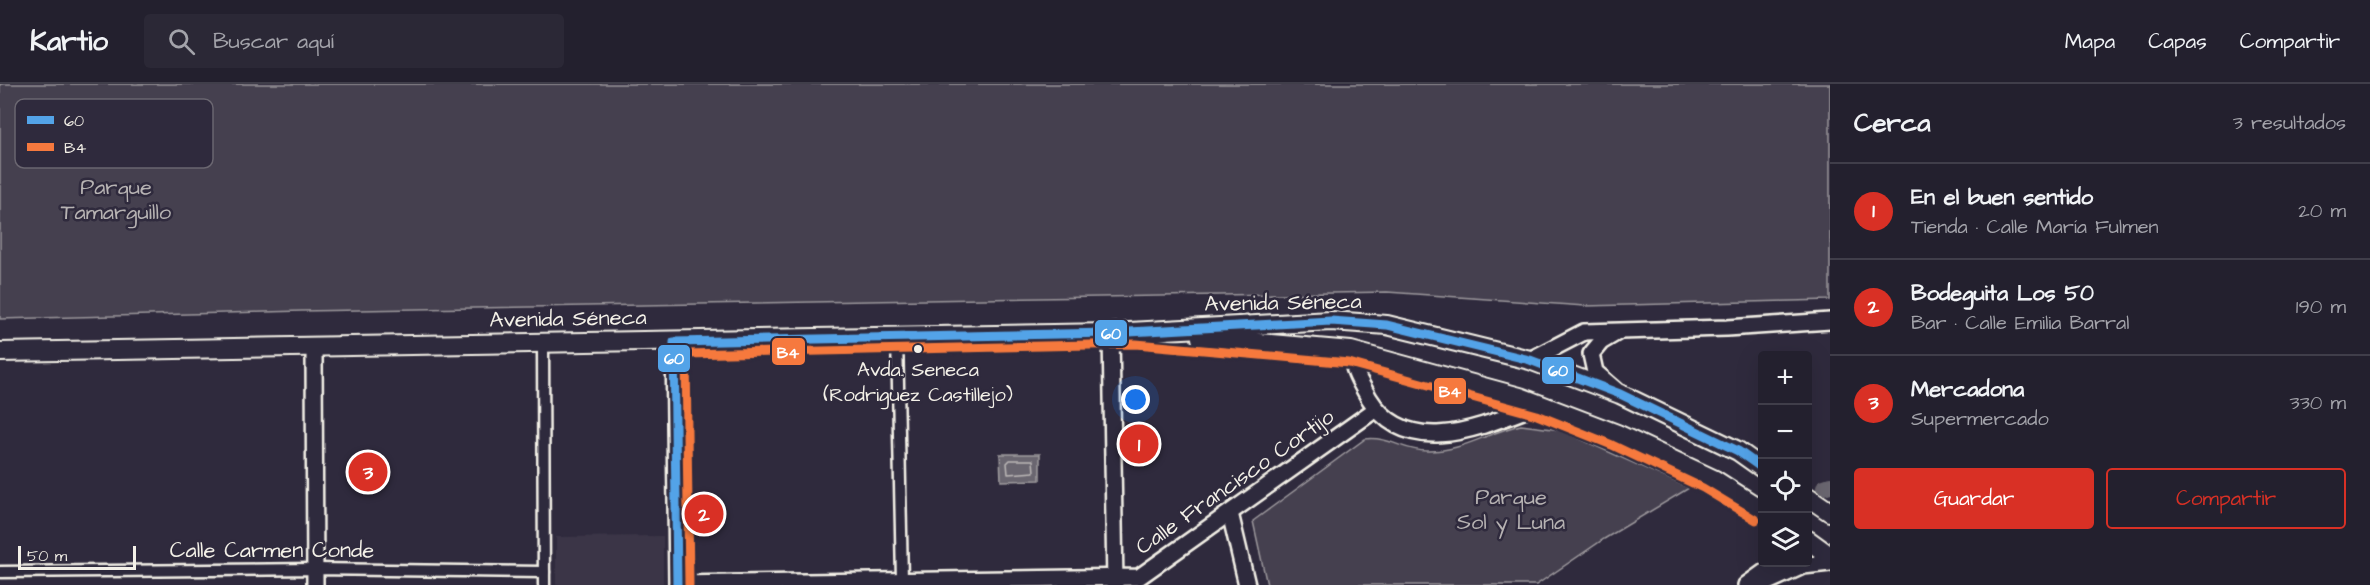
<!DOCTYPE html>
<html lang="es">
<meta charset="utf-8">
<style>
body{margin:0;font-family:"Architects Daughter",sans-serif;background:#2b2836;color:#f1f3f6}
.controls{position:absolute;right:18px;bottom:18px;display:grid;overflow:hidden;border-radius:6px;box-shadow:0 6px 24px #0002}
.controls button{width:54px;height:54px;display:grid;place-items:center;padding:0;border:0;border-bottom:2px solid #403e4a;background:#23202e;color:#f1f3f6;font:30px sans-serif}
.scale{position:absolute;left:18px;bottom:15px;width:118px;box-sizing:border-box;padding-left:6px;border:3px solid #f4f1e8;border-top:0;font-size:16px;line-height:21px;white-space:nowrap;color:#f4f1e8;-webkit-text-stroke:4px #2f2a3d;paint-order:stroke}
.you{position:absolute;left:1136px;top:316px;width:21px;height:21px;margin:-15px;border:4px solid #fff;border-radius:50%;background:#1a73e8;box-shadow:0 0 0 9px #1a73e833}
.badge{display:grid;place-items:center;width:39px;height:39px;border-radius:50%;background:#d93025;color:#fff;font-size:20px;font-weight:700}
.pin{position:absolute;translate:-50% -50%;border:3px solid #fff;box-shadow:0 2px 6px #0006}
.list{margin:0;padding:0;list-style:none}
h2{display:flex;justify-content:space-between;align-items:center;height:78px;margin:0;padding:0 24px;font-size:26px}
h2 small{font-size:20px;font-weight:400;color:#a3a3aa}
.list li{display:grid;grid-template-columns:39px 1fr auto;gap:18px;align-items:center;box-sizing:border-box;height:96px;padding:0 24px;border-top:2px solid #403e4a}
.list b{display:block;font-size:22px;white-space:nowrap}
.list p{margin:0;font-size:20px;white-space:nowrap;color:#a3a3aa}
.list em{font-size:20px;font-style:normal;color:#a3a3aa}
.actions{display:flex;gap:12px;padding:18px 24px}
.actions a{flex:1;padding:14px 0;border:2px solid #d93025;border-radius:6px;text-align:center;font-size:21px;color:#d93025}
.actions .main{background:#d93025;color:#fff}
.icon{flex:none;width:33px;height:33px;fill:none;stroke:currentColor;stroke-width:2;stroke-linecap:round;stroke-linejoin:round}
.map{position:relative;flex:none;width:1830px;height:501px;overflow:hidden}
header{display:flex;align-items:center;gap:36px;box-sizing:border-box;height:84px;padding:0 30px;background:#23202e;border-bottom:2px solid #403e4a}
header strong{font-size:28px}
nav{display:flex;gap:33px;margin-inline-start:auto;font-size:21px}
.search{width:420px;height:54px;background:#2b2836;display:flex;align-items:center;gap:15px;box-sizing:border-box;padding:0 21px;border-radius:6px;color:#a3a3aa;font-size:22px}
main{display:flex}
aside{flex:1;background:#23202e}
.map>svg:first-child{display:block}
.built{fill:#3b3647}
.green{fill:#454050;stroke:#9c989c;stroke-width:1.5}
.water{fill:#6a6670;stroke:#a19ea0;stroke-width:1.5}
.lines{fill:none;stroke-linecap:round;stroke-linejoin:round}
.shore{stroke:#bdb9b8;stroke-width:1.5}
.canal{stroke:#6a6670;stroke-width:16}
.pedestrian-casing{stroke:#f4f1e8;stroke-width:15}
.minor-casing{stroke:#f4f1e8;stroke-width:20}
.tertiary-casing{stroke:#f4f1e8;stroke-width:22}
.pedestrian{stroke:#2f2a3d;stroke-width:10}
.minor{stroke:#2f2a3d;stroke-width:15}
.tertiary{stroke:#2f2a3d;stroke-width:18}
.bus-1-casing{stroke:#2f2a3d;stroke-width:14}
.bus-2-casing{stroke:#2f2a3d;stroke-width:14}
.bus-1{stroke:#53a3e8;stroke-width:9}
.bus-2{stroke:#f6793e;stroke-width:9}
.bus-dot{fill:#f4f1e8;stroke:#2f2a3d;stroke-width:2}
.labels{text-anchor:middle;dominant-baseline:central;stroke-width:5;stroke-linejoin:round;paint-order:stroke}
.bus-label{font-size:20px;fill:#f4f1e8;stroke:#2f2a3d}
.park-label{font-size:22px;fill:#b7b3b3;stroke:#2f2a3d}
.street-label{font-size:22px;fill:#f4f1e8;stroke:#2f2a3d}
.key{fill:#2f2a3d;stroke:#6a6670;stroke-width:1.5}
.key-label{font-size:16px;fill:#f4f1e8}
.line-badge{stroke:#2f2a3d;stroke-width:2}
.badge-label{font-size:16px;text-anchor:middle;font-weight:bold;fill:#fff}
</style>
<header>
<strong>Kartio</strong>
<div class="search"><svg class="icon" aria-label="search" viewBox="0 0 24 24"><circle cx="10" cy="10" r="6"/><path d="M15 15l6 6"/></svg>Buscar aquí</div>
<nav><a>Mapa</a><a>Capas</a><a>Compartir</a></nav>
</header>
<main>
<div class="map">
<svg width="1830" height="501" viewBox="0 0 1830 501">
<rect width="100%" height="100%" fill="#2f2a3d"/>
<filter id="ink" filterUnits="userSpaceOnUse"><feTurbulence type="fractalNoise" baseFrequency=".0167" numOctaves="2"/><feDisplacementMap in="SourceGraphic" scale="12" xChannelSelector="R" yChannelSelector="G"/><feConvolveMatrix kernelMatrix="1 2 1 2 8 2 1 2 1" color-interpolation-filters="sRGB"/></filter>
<g filter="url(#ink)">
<!-- built -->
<polygon class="built" points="663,452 663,501 556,501 556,453"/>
<!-- green -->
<g class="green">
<polygon points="0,0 1830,0 1830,216 1585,222 1387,208 302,227 0,235"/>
<path d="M 1521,341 L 1560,346 L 1689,404 L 1604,455 L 1536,501 L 1267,501 L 1253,437 L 1365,355 C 1389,352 1403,367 1427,367 C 1462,368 1488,348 1521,341 Z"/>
</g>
<!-- water -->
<polygon class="water" points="1000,370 1040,370 1040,396 1001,397"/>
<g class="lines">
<!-- shore -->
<polygon class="shore" points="1010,376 1033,376 1034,388 1008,390 1007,379"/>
<!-- canal -->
<polyline class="canal" points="1824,403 1830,401"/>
<defs>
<g id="pedestrian">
<polyline points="897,253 902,496"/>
<polyline points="543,260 544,501"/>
<polyline points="0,488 315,485 544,488"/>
</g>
<g id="minor">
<polyline points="1111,249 1115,501"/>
<polyline points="674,258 677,501"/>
<polyline points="314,264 315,501"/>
<path d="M 1351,267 C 1353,288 1359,296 1369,314 C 1409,379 1487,340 1541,320"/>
<polyline points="1530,276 1584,248 1727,244 1830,237"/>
<polyline points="1616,306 1595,288 1591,270 1601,258 1618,248"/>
<polyline points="1230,429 1247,501"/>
<polyline points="677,500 1139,493 1376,325"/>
<polyline points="1746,501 1778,478"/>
<polyline points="1761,501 1803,482 1830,479"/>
</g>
<g id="tertiary">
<polyline points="1201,254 1351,267 1520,313 1617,350 1715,396 1762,426"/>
<polyline points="0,268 1111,249 1331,237 1387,241 1530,276 1620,310 1738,367 1762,384"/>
<polyline points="1808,413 1830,428"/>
<polyline points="1808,456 1830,472"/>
</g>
</defs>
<!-- pedestrian casing -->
<use href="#pedestrian" class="pedestrian-casing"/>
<!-- minor casing -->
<use href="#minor" class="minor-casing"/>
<!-- tertiary casing -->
<use href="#tertiary" class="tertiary-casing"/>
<!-- pedestrian -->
<use href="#pedestrian" class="pedestrian"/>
<!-- minor -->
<use href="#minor" class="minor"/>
<!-- tertiary -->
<use href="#tertiary" class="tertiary"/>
<defs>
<polyline id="bus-1" points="677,501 674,258 1111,249 1331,237 1387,241 1530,276 1620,310 1738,367 1762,384"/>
<polyline id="bus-2" points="689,501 686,270 1136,260 1349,279 1537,331 1612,361 1703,404 1756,436"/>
</defs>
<!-- bus-1 casing -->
<use href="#bus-1" class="bus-1-casing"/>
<!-- bus-2 casing -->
<use href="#bus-2" class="bus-2-casing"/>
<!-- bus-1 -->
<use href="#bus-1" class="bus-1"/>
<!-- bus-2 -->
<use href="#bus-2" class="bus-2"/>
</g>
</g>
<!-- markers -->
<circle class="bus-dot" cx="918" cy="265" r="5"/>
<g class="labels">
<!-- bus labels -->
<g class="bus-label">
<text x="918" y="286">Avda. Seneca<tspan x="918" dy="25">(Rodriguez Castillejo)</tspan></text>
</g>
<!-- park labels -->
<g class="park-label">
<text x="116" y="103">Parque<tspan x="116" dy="25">Tamarguillo</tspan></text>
<text x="1511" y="413">Parque<tspan x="1511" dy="25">Sol y Luna</tspan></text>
</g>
<!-- street labels -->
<g class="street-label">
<text transform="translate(1283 219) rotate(-1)">Avenida Séneca</text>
<text transform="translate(568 235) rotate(-1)">Avenida Séneca</text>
<text transform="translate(1235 398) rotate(-35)">Calle Francisco Cortijo</text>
<text x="272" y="466">Calle Carmen Conde</text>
</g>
</g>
<!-- legend -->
<rect x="15" y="15" width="198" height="69" rx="9" class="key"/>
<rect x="27" y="32" width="27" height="8" fill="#53a3e8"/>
<rect x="27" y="59" width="27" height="8" fill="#f6793e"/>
<g class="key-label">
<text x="64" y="42">60</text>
<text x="64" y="69">B4</text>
</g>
<g class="line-badge">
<rect x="1094" y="235" width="34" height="28" rx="6" fill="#53a3e8"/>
<rect x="771" y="253" width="35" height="29" rx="6" fill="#f6793e"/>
<rect x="657" y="260" width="34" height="29" rx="6" fill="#53a3e8"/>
<rect x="1541" y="272" width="34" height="29" rx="6" fill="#53a3e8"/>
<rect x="1433" y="293" width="34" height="28" rx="6" fill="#f6793e"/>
</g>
<g class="badge-label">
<text x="1111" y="255">60</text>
<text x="788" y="274">B4</text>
<text x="674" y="280">60</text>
<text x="1558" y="292">60</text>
<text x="1450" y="313">B4</text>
</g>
</svg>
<div class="controls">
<button>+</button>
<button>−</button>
<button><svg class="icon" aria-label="locate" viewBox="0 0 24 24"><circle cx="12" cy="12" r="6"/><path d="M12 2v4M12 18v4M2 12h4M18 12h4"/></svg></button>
<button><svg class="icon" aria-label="layers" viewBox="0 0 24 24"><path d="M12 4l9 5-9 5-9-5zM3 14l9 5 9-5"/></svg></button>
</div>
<div class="scale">50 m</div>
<div class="you"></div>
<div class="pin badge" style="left:1139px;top:360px">1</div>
<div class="pin badge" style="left:704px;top:430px">2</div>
<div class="pin badge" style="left:368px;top:388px">3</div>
</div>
<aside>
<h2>Cerca<small>3 resultados</small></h2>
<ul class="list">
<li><span class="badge">1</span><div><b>En el buen sentido</b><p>Tienda · Calle María Fulmen</p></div><em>20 m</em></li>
<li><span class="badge">2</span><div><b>Bodeguita Los 50</b><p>Bar · Calle Emilia Barral</p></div><em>190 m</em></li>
<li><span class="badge">3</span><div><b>Mercadona</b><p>Supermercado</p></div><em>330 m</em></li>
</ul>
<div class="actions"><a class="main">Guardar</a><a>Compartir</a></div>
</aside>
</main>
